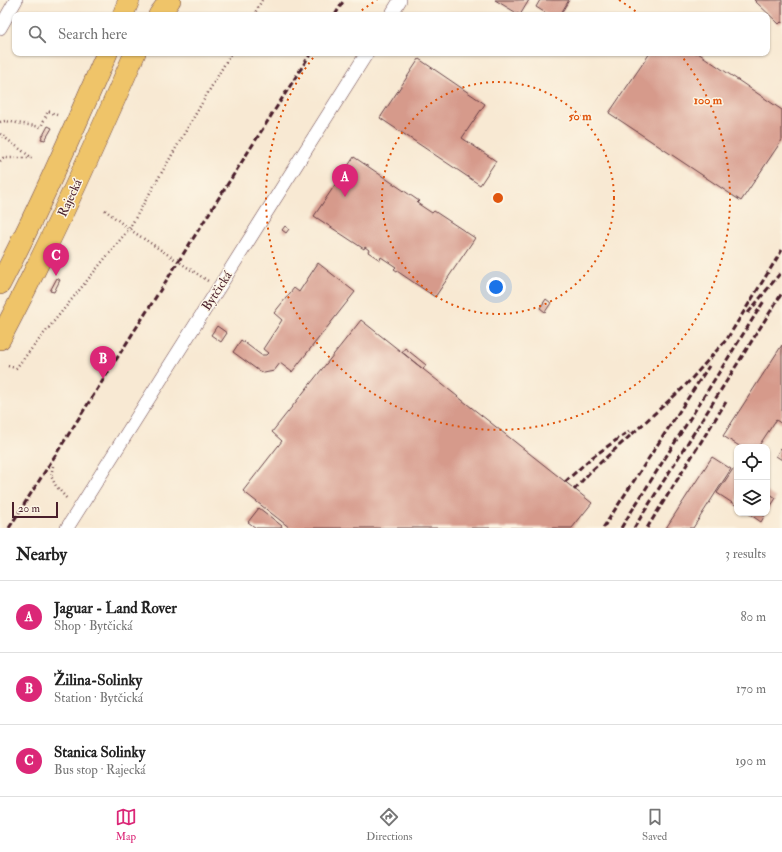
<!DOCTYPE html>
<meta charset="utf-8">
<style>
body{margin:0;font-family:"IM FELL Double Pica",serif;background:#f2f2f2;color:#222}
.controls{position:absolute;right:12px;bottom:12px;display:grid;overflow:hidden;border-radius:8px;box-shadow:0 1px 3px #0004}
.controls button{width:36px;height:36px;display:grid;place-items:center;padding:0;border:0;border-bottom:1px solid #e0e0e0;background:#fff;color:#222;font:20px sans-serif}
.scale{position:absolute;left:12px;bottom:10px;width:46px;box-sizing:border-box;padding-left:4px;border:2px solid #4a1f2b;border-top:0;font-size:11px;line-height:14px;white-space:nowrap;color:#4a1f2b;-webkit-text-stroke:3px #fcf5e5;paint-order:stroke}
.you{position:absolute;left:496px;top:287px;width:14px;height:14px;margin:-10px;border:3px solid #fff;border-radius:50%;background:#1a73e8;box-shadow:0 0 0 6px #1a73e833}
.badge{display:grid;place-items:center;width:26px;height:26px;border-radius:50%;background:#db2777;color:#fff;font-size:13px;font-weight:700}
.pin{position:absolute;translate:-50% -33px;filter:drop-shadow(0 1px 2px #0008)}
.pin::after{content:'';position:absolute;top:21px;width:14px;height:12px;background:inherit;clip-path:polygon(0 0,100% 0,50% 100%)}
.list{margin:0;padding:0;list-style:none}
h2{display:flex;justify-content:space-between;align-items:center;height:52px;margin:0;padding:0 16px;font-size:17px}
h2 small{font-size:13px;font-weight:400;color:#767676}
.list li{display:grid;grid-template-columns:26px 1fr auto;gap:12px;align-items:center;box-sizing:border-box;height:72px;padding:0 16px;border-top:1px solid #e0e0e0}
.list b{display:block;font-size:15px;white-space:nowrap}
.list p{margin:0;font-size:13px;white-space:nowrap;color:#767676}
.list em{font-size:13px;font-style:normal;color:#767676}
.icon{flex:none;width:22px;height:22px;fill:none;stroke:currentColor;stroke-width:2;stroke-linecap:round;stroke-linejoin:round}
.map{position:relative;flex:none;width:782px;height:528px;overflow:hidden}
.search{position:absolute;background:#fff;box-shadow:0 1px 3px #0004;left:12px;right:12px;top:12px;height:44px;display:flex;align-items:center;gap:10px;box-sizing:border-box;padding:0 14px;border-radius:8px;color:#767676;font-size:15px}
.sheet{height:268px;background:#fff}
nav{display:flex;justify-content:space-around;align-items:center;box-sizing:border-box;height:56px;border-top:1px solid #e0e0e0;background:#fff;font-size:11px;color:#767676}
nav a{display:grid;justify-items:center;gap:2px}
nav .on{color:#db2777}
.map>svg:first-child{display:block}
.building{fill:#d69a8b}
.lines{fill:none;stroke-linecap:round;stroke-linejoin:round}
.street-casing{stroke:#643d44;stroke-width:14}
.primary-casing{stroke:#643d44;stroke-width:22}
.path{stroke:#643d44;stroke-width:2.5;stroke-dasharray:1 3;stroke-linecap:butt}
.street{stroke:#fff;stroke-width:13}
.primary{stroke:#efc469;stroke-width:21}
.rail{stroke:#4a1f2b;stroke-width:3;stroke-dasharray:6 3;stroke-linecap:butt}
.ring{fill:none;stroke:#e0560e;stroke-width:2;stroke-dasharray:2 4}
.labels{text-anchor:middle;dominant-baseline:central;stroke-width:3;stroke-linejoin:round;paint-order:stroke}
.street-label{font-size:13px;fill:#4a1f2b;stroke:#fcf5e5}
.centre{fill:#e0560e;stroke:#fcf5e5;stroke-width:2}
.ring-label{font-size:12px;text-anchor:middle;font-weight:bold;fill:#e0560e;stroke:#fcf5e5;stroke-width:3;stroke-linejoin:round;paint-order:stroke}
</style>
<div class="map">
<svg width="782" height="528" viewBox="0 0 782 528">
<rect width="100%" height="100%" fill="#fcf5e5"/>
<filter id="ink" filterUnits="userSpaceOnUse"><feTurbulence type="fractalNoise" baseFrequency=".025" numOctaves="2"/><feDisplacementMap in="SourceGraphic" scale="8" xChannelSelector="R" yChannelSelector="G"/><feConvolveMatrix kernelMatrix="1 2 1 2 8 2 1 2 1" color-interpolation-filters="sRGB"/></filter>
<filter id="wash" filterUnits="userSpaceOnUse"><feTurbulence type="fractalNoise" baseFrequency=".012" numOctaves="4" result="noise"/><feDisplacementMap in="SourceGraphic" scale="16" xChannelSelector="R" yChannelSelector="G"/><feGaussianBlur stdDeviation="0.9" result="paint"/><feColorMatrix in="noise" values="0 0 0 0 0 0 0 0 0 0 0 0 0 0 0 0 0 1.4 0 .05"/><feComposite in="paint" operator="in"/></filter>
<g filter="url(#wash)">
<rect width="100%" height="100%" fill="#f8e9d3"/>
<g id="blocks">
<!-- building -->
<g class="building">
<polygon points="495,0 529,0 520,15"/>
<polygon points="540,0 569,0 560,15 549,15 536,7"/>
<polygon points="754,0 782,0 782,23 781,22 779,24"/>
<polygon points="650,53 698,53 782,110 782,140 741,201 609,113"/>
<polygon points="419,59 485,104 462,138 496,161 480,185 380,118"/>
<polygon points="48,126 52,128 45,140 41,139"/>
<polygon points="354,157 419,201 417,203 432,213 434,211 475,238 435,297 394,269 396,267 381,257 380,260 368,252 369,250 365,247 364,249 314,216"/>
<polygon points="285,226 289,229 286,233 282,230"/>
<polygon points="318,263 355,292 292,372 280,363 274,371 264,373 259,371 233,352 241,340 261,355 266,355 268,353 263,349 282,320 274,313 294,288 299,292"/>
<polygon points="57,278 60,280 54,292 50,291"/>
<polygon points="546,299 551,303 545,312 540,308"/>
<polygon points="361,320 592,503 572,528 290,528 243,491 282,441 272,432"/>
<polygon points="217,326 227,333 221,342 211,335"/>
<polygon points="782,345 782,424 776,420 758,447 741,447 723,436"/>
<polygon points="405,348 426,365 423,369 402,352"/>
<polygon points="782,446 782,460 776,456"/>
<polygon points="712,457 731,469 693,528 666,528"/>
<polygon points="733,469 737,472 737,506 717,493"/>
<polygon points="767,492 776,498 767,512"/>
<polygon points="259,508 282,526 281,528 256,528 248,522"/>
<polygon points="748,513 766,513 761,522"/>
</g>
</g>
</g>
<g filter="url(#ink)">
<use href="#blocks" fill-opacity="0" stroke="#643d44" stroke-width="1"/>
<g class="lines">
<defs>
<g id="street">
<polyline points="391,15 400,0"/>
<polyline points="0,28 16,0"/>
<polyline points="67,528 367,53"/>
</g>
<g id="primary">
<polyline points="123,15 129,0"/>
<polyline points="159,15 170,0"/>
<path d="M 0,284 C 39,209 73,131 107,53"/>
<path d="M 0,339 C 49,246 93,150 135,53"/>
</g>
</defs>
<!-- street casing -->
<use href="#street" class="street-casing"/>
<!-- primary casing -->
<use href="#primary" class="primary-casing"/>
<!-- path -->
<g class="path">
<polyline points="254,15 262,0"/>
<polyline points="0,122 5,121 41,127 48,111 57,115"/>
<polyline points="0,134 32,158"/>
<polyline points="0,161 3,158 32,158"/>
<polyline points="105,210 129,229 208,281"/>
<polyline points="8,366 16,368 129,229 231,53"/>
<polyline points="53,466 51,476 56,486 68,500"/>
</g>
<!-- street -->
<use href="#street" class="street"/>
<!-- primary -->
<use href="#primary" class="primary"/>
<!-- rail -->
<g class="rail">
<polyline points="335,15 344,0"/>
<polyline points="748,313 782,271"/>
<polyline points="565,482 590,459 629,431"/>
<polyline points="574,490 590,472 684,387 727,339 782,250"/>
<polyline points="9,528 311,53"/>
<polyline points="603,528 709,366"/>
<polyline points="621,528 764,301"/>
<polyline points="634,528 782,293"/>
<polyline points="647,528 726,402"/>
</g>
</g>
</g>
<!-- distance rings -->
<g class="ring">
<circle cx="498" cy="198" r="116"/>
<path d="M357 14A232 232 0 0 1 377 0M619 0A232 232 0 0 1 639 14M680 54A232 232 0 1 1 316 54"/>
</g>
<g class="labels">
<!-- street labels -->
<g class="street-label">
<text transform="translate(70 198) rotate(-65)">Rajecká</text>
<text transform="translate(217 291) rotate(-57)">Bytčická</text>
</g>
</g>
<circle cx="498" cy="198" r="6" class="centre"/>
<g class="ring-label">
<text x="708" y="104">100 m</text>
<text x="580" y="120">50 m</text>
</g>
</svg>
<div class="controls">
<button><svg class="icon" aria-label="locate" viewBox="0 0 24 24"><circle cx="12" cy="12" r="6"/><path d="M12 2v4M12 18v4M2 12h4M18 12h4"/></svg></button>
<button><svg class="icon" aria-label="layers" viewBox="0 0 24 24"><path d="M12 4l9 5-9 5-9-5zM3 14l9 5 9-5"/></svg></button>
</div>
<div class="scale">20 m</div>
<div class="you"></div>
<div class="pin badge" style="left:345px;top:197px">A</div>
<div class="pin badge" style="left:103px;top:379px">B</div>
<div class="pin badge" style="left:56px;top:276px">C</div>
<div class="search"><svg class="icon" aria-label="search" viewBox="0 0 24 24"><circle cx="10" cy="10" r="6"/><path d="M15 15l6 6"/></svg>Search here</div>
</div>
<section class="sheet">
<h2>Nearby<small>3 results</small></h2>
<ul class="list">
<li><span class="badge">A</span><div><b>Jaguar - Land Rover</b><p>Shop · Bytčická</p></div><em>80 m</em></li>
<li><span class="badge">B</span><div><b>Žilina-Solinky</b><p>Station · Bytčická</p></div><em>170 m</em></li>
<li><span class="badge">C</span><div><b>Stanica Solinky</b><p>Bus stop · Rajecká</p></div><em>190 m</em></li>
</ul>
</section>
<nav>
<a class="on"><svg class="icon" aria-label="map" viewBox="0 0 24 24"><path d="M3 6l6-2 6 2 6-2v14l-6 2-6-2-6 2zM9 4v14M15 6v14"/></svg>Map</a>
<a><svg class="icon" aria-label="directions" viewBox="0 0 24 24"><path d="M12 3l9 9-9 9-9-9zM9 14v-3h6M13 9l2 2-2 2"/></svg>Directions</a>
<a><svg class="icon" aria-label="saved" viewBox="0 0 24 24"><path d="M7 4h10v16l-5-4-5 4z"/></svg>Saved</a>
</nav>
